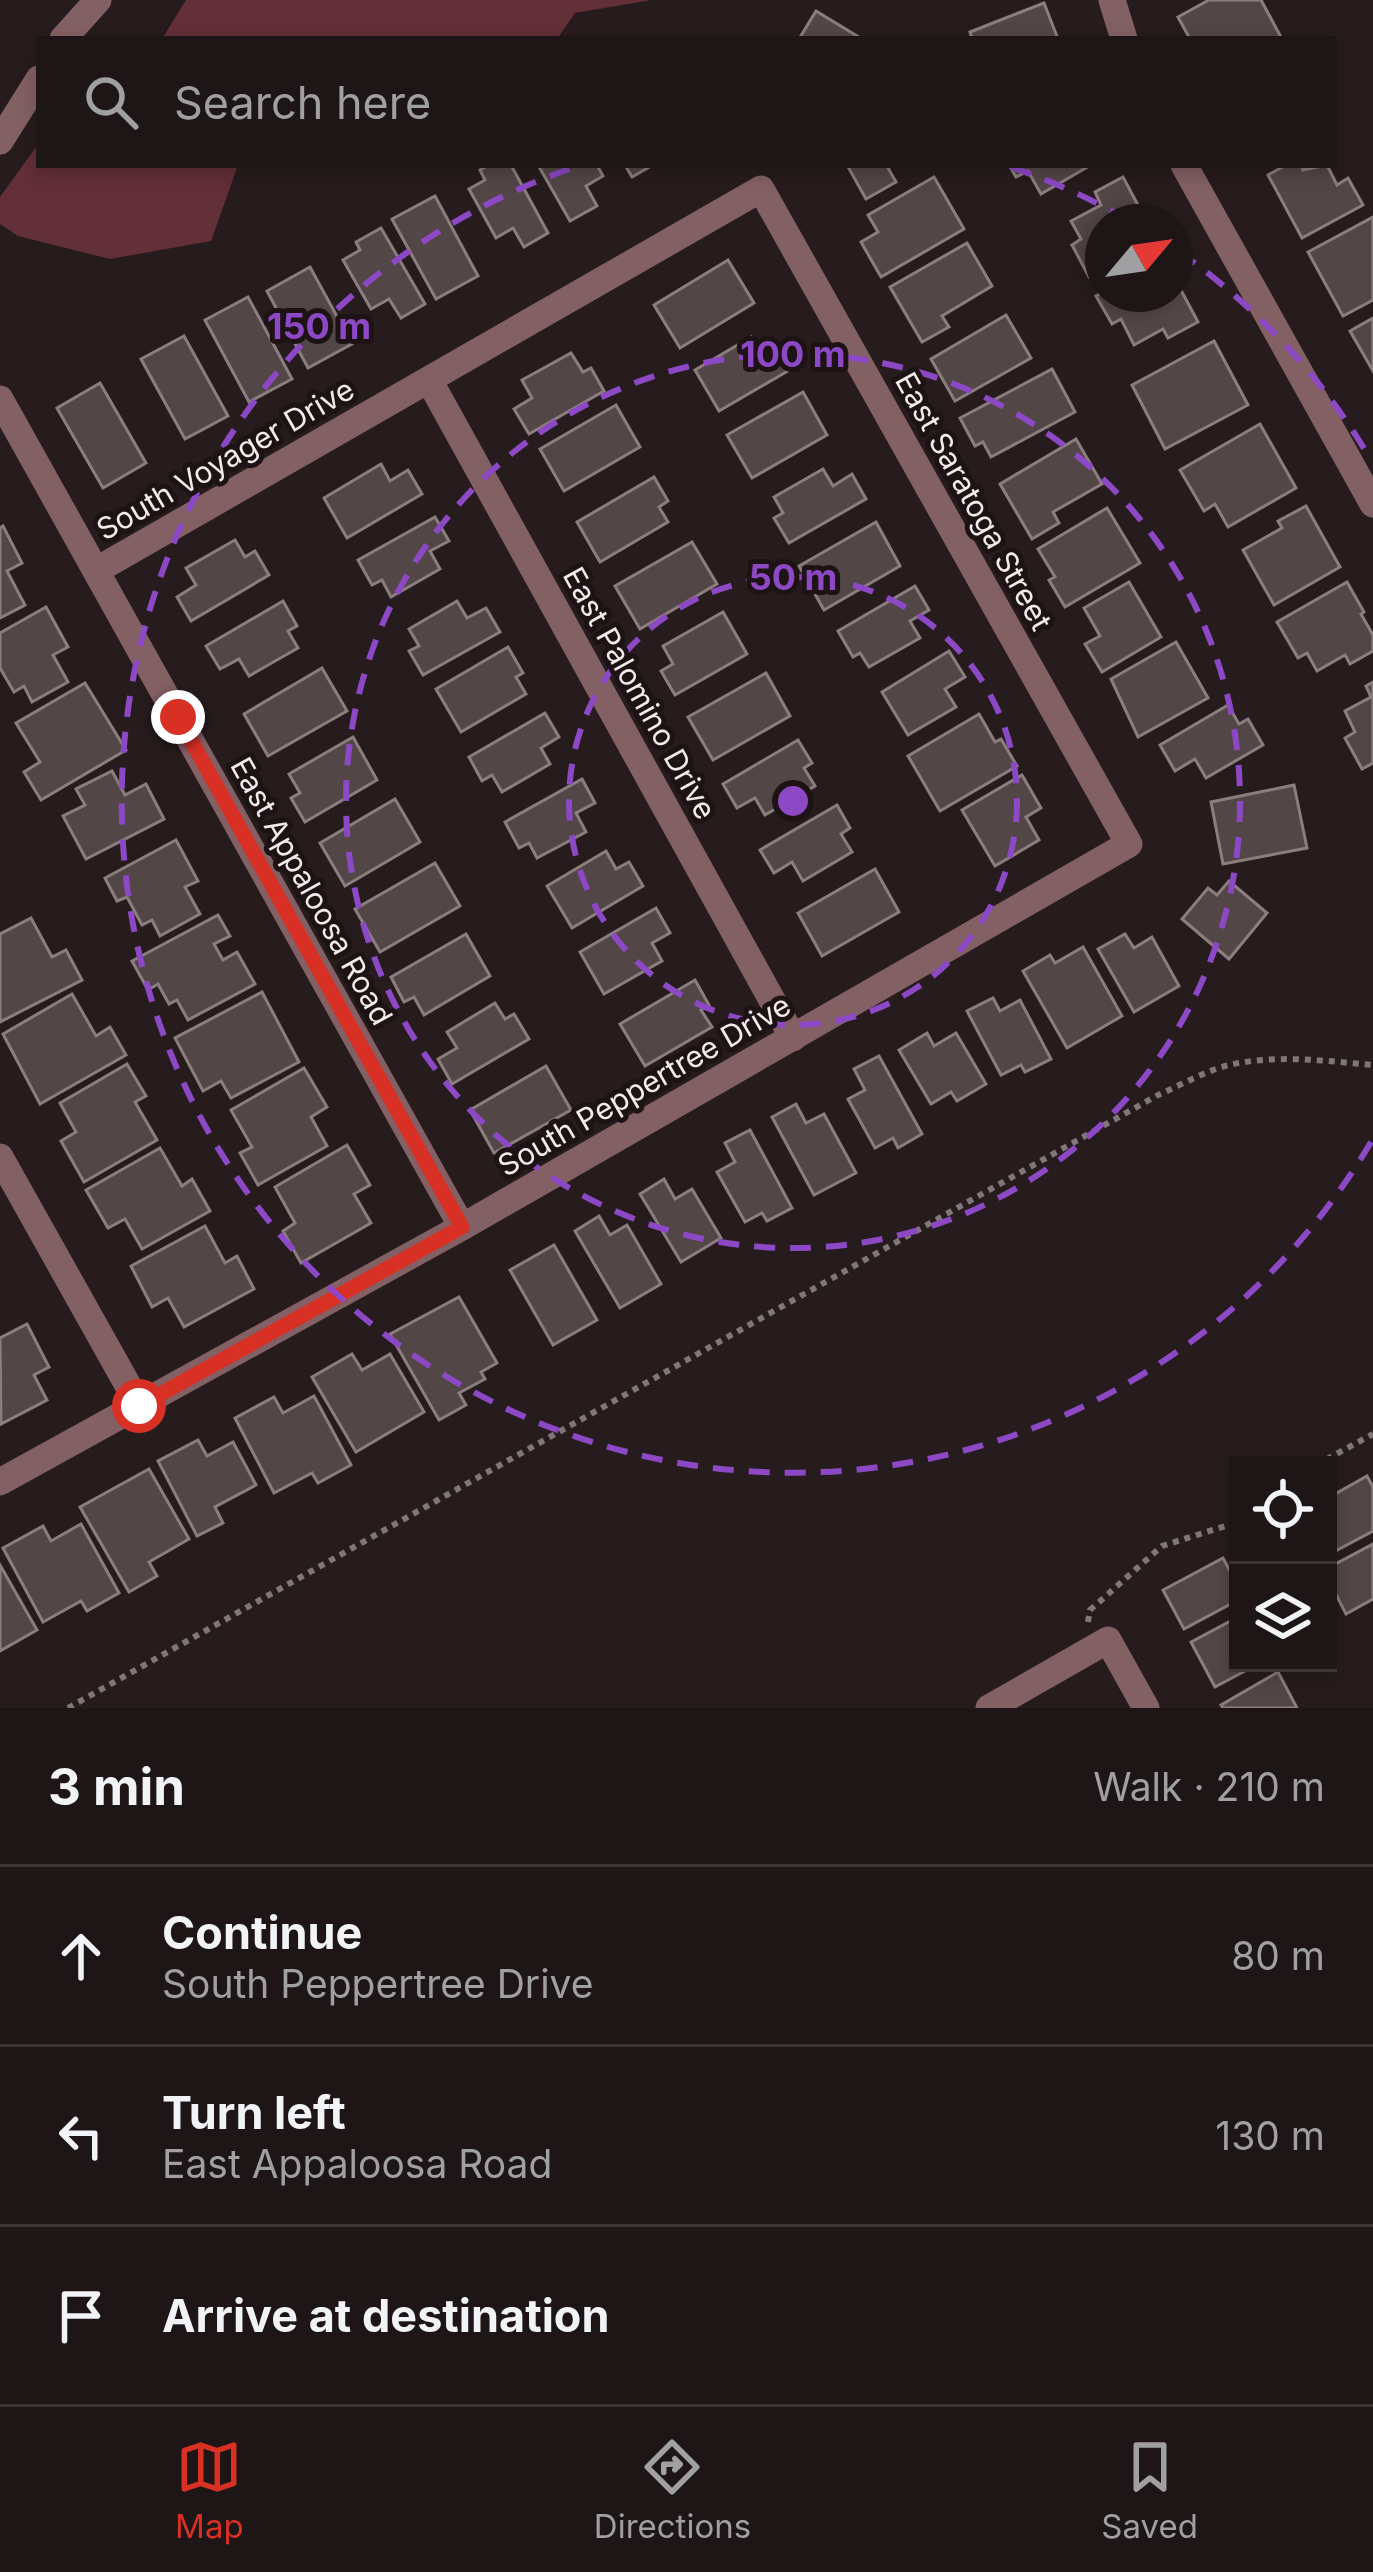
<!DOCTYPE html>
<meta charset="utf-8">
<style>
body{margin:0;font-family:Inter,sans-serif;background:#251e1f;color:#f1f3f6}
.controls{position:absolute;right:36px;bottom:36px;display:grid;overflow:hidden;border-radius:0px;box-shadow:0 6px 18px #0003}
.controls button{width:108px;height:108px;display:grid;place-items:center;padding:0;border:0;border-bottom:3px solid #3b3435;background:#1d1516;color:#f1f3f6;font:60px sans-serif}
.compass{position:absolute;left:1085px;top:204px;width:108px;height:108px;border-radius:50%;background:#1d1516;box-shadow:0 6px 18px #0003;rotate:61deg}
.stop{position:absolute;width:36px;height:36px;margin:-27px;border:9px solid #d93025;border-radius:50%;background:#fff}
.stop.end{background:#d93025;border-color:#fff;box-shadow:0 3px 12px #0008}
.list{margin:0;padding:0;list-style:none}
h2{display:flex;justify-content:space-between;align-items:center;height:156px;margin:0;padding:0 48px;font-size:51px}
h2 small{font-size:39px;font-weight:400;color:#a09fa1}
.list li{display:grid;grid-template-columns:78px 1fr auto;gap:36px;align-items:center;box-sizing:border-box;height:180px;padding:0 48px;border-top:3px solid #3b3435}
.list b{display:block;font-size:45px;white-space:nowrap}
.list p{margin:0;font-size:39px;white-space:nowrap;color:#a09fa1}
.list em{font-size:39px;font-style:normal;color:#a09fa1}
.icon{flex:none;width:66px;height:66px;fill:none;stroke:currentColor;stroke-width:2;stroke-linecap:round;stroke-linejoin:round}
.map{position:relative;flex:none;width:1373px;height:1708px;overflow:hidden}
.search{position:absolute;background:#1d1516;box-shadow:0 6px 18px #0003;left:36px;right:36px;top:36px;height:132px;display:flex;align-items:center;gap:30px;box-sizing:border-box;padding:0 42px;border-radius:0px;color:#a09fa1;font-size:45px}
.sheet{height:696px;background:#1d1516}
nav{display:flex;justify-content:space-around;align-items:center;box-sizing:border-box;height:168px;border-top:3px solid #3b3435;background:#1d1516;font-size:33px;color:#a09fa1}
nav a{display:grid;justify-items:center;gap:6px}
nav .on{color:#d93025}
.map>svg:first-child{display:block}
.green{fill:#632f38}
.building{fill:#534647;stroke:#8c7e7f;stroke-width:3}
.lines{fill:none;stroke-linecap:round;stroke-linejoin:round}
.path{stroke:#817778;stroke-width:6;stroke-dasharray:6 6;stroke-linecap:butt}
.street{stroke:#836064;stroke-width:27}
.route{stroke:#d93025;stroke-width:15}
.ring{fill:none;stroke:#8d48c6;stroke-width:6;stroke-dasharray:21 15}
.labels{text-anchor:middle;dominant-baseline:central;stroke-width:10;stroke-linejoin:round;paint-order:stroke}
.street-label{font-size:30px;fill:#f2eaeb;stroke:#1d1314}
.centre{fill:#8d48c6;stroke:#1d1314;stroke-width:6}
.ring-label{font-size:36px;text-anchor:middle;font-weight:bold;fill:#8d48c6;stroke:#1d1314;stroke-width:10;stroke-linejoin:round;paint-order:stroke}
</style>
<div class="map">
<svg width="1373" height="1708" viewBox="0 0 1373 1708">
<rect width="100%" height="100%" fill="#271c1d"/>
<!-- green -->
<g class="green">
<polygon points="186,0 651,0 575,13 557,39 162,39"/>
<polygon points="39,143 39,165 238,165 211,241 110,259 18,236 0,224 0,197"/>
</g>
<!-- building -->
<g class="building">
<polygon points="1209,0 1261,0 1282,39 1190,39 1178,17"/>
<polygon points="1044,3 1058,39 972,39 970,32"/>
<polygon points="816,11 862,39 799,39"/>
<polygon points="489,165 511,165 548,233 524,247 513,228 496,238 469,189 485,180 480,170"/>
<polygon points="538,165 597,165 603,176 586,186 597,206 570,221"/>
<polygon points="625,165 653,165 632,177"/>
<polygon points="847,165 894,165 888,168 896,182 866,199"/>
<polygon points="1009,165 1091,165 1041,194 1028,171 1016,177"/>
<polygon points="1286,165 1301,165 1303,170 1327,165 1337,185 1348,178 1363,205 1302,238 1268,175"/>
<polygon points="934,177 964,229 881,277 861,242 878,232 868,215"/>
<polygon points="1123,177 1147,222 1103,222 1103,269 1089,277 1072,245 1081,239 1071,221 1101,205 1095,192"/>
<polygon points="435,196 478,276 436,299 392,219"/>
<polygon points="1373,217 1373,300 1343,316 1308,252"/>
<polygon points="381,228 425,304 401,318 389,299 371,309 343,260 360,250 356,242"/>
<polygon points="967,243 992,286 942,316 949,327 922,342 890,287"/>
<polygon points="728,260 754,303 680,348 654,305"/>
<polygon points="310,267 352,344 308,368 267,291"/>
<polygon points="1175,279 1198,322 1168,338 1163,329 1134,345 1121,319 1112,324 1096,296 1103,292 1175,294"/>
<polygon points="248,297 292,379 249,402 205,320"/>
<polygon points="1006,315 1031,358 955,401 931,359"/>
<polygon points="1373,318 1373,371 1350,331"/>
<polygon points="184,336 228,416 185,439 141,359"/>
<polygon points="751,337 761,355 779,344 793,368 719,411 695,370"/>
<polygon points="1214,341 1248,405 1165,449 1132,385"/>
<polygon points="571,353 583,372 591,368 604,391 529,434 514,409 532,398 522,380"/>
<polygon points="1052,369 1075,412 991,457 983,442 975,446 960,418"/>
<polygon points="100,383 146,463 103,488 57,408"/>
<polygon points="803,392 827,435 752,478 727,435"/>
<polygon points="616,405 640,447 564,491 540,449"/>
<polygon points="1260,424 1296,488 1228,527 1215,504 1204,511 1180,470"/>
<polygon points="1076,439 1102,484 1053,512 1059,523 1032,539 1000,484"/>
<polygon points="381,464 390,481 408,470 422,494 347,538 324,498"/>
<polygon points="823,469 833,486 852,474 866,499 789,543 774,518 783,513 774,497"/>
<polygon points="654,477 668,501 659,507 668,522 600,562 577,522"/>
<polygon points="1306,506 1340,567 1274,605 1243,550 1282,528 1278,521"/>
<polygon points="1107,508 1140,563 1065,607 1049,580 1055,577 1038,549"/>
<polygon points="435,517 449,541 430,551 440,569 391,597 382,580 372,585 358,560"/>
<polygon points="876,522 900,566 824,610 799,566"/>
<polygon points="3,526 22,563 7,571 25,605 0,618 0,528"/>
<polygon points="235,540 245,557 255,551 269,575 191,621 177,597 196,585 186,568"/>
<polygon points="692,542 717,584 640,629 615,586"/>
<polygon points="1129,582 1161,637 1102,672 1085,644 1100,636 1084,608"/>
<polygon points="1347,582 1364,612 1361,614 1373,635 1373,651 1350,664 1345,655 1317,671 1307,653 1298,658 1277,622"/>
<polygon points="915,586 929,610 910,621 920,638 869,667 860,653 853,657 838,631"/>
<polygon points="283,601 297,626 288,631 298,648 249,676 239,659 220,669 206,646"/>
<polygon points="457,601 467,618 486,608 500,632 423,675 409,651 419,646 409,629"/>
<polygon points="46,607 68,647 53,655 68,682 32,702 24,686 14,692 0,668 0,633"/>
<polygon points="723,612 747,654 675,695 661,671 673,664 663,646"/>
<polygon points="1176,642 1208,698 1138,737 1111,679"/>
<polygon points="508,647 523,673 516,677 526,694 461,732 436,689"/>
<polygon points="949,651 965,677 945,689 956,707 908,735 882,692"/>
<polygon points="322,668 347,711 268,756 244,714"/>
<polygon points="766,673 790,716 713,760 688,717"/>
<polygon points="1373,682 1373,763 1362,769 1345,738 1355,732 1345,711 1371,697 1366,686"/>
<polygon points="85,683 126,750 41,800 24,772 40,762 16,723"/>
<polygon points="1228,705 1239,724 1248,719 1263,745 1206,778 1195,759 1175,771 1160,745"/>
<polygon points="545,713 559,737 541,748 550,764 502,792 492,775 482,781 469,757"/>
<polygon points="979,714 995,742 1001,739 1017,766 940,811 908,756"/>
<polygon points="353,737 377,780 305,822 291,798 300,793 289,774"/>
<polygon points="798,740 812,763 804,768 815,786 765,815 755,798 737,808 723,784"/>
<polygon points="112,771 125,795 146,784 164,819 86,859 63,816 85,805 76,789"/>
<polygon points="1022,775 1041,808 1026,817 1039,840 995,866 962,810"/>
<polygon points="582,779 595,803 576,813 586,832 537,858 529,843 519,848 505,822"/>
<polygon points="1294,785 1307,848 1223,864 1211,802"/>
<polygon points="395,799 420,842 345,886 320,843"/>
<polygon points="837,805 850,828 841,834 852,852 803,881 792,862 774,873 760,850"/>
<polygon points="176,840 198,881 185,887 200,914 160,936 152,920 142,925 127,897 117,901 105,878"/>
<polygon points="606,851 616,869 629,862 643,886 572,928 547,886"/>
<polygon points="435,863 460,906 380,952 355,909"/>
<polygon points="875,869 899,912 822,956 798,913"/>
<polygon points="1229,881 1267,913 1229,959 1182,919 1208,888 1217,895"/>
<polygon points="656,908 670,933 652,943 662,961 604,994 580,952"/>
<polygon points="218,915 230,936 214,944 223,960 237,952 255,984 188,1020 177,1000 169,1004 158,984 148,990 132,961"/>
<polygon points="31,918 52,957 66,950 82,980 0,1022 0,934"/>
<polygon points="466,934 490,976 424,1015 414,997 404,1002 391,977"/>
<polygon points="1125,934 1134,948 1152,937 1179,986 1134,1012 1098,949"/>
<polygon points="1083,947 1122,1016 1067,1048 1023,971 1050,955 1055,963"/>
<polygon points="695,980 709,1005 701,1010 712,1027 645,1066 620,1024"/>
<polygon points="262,992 299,1062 231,1098 221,1081 203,1091 175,1038"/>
<polygon points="72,994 96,1036 110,1027 126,1055 40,1104 3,1034"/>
<polygon points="993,998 1000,1011 1020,1000 1051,1059 1025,1072 1021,1065 1001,1075 967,1011"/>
<polygon points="495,1003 505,1019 514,1014 529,1039 452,1084 438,1059 457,1048 447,1032"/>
<polygon points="927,1033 934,1046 956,1033 986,1084 957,1101 951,1092 931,1104 899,1050"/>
<polygon points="879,1056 922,1134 898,1148 893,1138 875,1148 848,1099 865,1090 854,1069"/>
<polygon points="127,1064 146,1096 135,1102 157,1140 84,1182 61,1141 76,1132 60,1103"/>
<polygon points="546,1066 571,1110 494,1153 470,1110"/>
<polygon points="304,1068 327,1107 311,1117 327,1146 258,1185 240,1153 252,1147 231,1110"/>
<polygon points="796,1104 806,1123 824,1114 856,1173 814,1195 772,1117"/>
<polygon points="750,1130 792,1208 767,1221 762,1213 745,1222 717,1172 735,1162 725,1143"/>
<polygon points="347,1145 370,1185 354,1194 371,1223 301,1263 283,1231 295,1223 275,1187"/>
<polygon points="160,1148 182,1186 192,1179 210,1211 142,1249 125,1219 108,1228 86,1190"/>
<polygon points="664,1179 675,1199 692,1189 721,1238 681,1262 640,1194"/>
<polygon points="599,1216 610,1235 627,1225 661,1284 620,1308 575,1231"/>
<polygon points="205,1226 225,1263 237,1256 254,1289 184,1327 168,1298 152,1307 131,1266"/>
<polygon points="554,1245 597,1320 553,1345 510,1270"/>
<polygon points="459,1297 497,1363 481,1372 485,1379 459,1393 466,1405 439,1420 390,1334"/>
<polygon points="27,1324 49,1367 34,1375 47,1400 1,1424 0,1338"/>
<polygon points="352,1354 362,1370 390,1354 424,1412 356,1452 312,1377"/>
<polygon points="314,1396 351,1465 318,1483 312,1473 274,1493 235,1418 274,1397 283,1413"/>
<polygon points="198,1440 207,1456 233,1442 256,1485 215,1507 223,1523 197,1536 158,1461"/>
<polygon points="149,1469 189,1539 149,1562 157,1576 129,1592 80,1507"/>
<polygon points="1367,1476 1373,1487 1373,1531 1328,1555 1328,1498"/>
<polygon points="81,1524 119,1593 87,1611 81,1601 43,1622 3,1548 43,1526 51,1541"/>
<polygon points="1373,1544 1373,1599 1346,1614 1328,1579 1328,1568"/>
<polygon points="1223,1558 1238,1586 1238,1600 1184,1629 1163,1590"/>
<polygon points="0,1565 37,1630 0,1651"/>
<polygon points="1238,1617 1238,1663 1260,1663 1215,1687 1191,1642"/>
<polygon points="1278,1672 1297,1708 1223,1708 1221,1705"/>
</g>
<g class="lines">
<!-- path -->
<g class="path">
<polyline points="1316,1465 1373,1434"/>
<polyline points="1088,1622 1090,1610 1162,1546 1238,1522"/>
<path d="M 68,1708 L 1158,1095 C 1181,1085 1205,1071 1229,1065 C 1276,1054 1325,1061 1373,1065"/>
</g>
<!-- street -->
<g class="street">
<polyline points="1112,0 1124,39"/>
<polyline points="63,39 98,0"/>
<polyline points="0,141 39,79"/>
<polyline points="1184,165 1373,504"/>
<polyline points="429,380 793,1038"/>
<polyline points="0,399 462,1227"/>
<polyline points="0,1157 139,1405"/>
<polyline points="0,1482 462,1227 1129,844 761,189 97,570"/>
<polyline points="989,1708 1108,1640 1146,1708"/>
</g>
</g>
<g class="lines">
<!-- route -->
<polyline class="route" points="139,1406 462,1227 178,717"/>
</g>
<!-- distance rings -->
<g class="ring">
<circle cx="793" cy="801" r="224"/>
<circle cx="793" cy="801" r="447"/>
<path d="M1371 1142A671 671 0 1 1 575 167M1011 167A671 671 0 0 1 1128 220M1178 251A671 671 0 0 1 1371 460"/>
</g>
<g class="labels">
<!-- street labels -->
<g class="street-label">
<text transform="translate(225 459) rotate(-30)">South Voyager Drive</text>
<text transform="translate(974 501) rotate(61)">East Saratoga Street</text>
<text transform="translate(640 693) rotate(61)">East Palomino Drive</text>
<text transform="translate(312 891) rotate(61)">East Appaloosa Road</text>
<text transform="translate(644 1085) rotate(-30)">South Peppertree Drive</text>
</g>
</g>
<circle cx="793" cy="801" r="18" class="centre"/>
<g class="ring-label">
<text x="319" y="339">150 m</text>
<text x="793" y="367">100 m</text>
<text x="793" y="590">50 m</text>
</g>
</svg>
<div class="controls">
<button><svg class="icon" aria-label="locate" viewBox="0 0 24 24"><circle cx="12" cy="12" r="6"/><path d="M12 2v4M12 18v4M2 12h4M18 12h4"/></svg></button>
<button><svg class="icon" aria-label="layers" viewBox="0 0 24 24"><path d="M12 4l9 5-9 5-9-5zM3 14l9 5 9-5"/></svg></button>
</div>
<svg class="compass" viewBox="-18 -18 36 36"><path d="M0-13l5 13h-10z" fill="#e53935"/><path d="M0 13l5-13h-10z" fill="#a09fa1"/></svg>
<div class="stop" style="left:139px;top:1406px"></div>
<div class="stop end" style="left:178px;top:717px"></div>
<div class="search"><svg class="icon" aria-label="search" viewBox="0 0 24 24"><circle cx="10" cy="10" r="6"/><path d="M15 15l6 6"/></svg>Search here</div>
</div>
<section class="sheet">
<h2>3 min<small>Walk · 210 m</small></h2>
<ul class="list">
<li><svg class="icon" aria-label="ahead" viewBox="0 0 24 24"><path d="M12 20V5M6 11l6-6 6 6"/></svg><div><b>Continue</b><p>South Peppertree Drive</p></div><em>80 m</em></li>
<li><svg class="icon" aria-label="left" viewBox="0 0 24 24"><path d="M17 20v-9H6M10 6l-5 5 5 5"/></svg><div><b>Turn left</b><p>East Appaloosa Road</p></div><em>130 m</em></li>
<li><svg class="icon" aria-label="arrive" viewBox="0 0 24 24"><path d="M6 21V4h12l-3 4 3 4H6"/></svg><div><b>Arrive at destination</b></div></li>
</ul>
</section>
<nav>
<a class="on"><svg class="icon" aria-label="map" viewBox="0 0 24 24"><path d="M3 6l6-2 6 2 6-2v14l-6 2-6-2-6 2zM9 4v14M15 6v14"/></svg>Map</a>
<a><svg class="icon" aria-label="directions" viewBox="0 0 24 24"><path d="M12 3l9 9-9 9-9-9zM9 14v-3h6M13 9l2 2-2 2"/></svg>Directions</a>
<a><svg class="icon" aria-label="saved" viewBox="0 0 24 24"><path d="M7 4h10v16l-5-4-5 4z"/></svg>Saved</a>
</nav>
